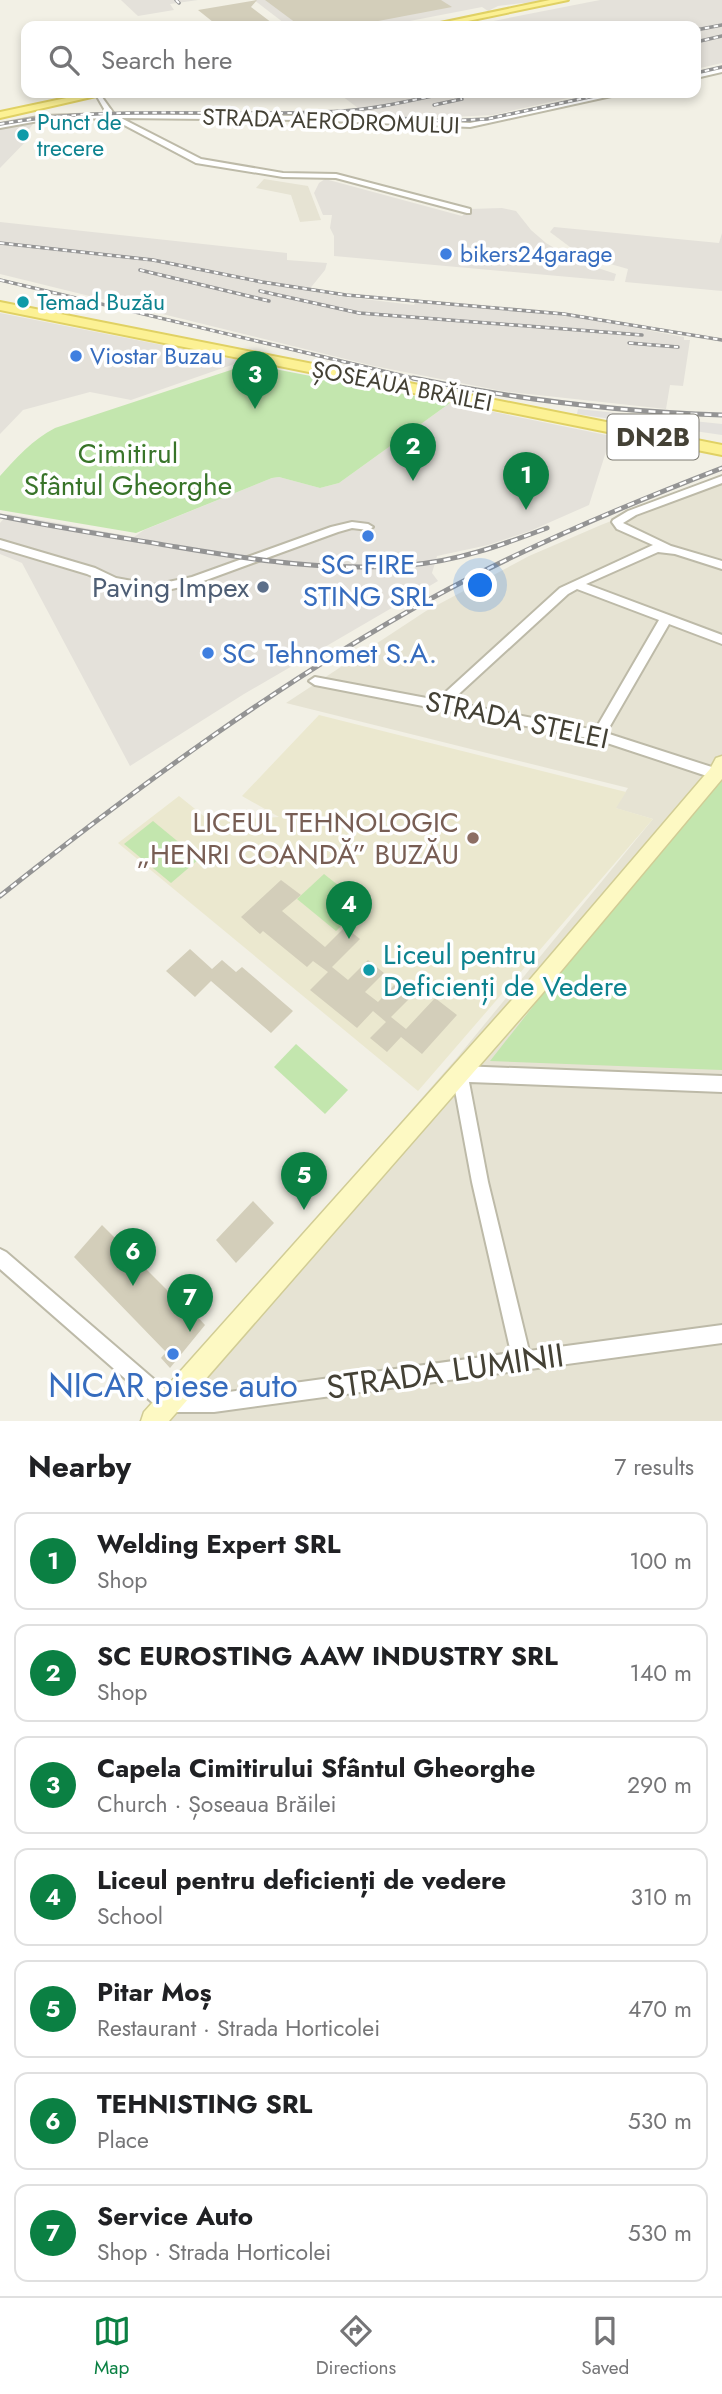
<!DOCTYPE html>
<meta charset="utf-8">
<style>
body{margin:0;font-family:Jost,sans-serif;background:#f6f6f6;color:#202124}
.you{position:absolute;left:481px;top:586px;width:24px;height:24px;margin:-18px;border:5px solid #fff;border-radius:50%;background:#1a73e8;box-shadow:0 0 0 10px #1a73e833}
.badge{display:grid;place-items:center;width:46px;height:46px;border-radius:50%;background:#0b8043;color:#fff;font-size:23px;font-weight:700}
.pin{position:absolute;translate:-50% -58px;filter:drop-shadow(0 2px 4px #0008)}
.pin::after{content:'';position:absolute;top:37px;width:24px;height:21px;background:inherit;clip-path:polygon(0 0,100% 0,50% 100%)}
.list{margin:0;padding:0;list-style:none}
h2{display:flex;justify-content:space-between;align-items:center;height:91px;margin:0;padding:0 28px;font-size:30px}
h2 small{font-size:23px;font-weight:400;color:#757577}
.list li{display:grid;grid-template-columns:46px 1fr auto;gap:21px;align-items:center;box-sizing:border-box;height:98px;margin:0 14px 14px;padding:0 14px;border:2px solid #e0e0e0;border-radius:14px}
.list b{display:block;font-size:26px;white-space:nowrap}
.list p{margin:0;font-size:23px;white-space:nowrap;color:#757577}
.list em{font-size:23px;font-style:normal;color:#757577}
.icon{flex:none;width:38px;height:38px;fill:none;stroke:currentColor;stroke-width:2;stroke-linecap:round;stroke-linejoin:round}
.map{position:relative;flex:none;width:722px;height:1421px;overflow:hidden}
.search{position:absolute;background:#fff;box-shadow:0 4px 10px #0003;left:21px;right:21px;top:21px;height:77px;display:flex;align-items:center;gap:18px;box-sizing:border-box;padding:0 24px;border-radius:14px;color:#757577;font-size:26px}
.sheet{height:875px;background:#fff}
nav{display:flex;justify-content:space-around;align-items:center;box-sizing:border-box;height:98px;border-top:2px solid #e0e0e0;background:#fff;font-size:19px;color:#757577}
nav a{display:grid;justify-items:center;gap:4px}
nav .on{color:#0b8043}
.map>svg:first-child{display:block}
.residential{fill:#e6e3d3}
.industrial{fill:#e4e1da}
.education{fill:#ebe8cf}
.green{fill:#c3e6ae}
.parking{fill:#e3e1dd}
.building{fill:#d3ceba}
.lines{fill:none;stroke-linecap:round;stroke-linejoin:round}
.street-casing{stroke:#bdbaa8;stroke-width:4}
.secondary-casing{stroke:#d1cc95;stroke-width:3}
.primary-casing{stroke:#e0d164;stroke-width:4}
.street{fill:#fff;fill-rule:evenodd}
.secondary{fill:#fdf9c3;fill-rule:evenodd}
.primary{fill:#fcf194;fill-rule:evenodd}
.rail-far1-casing{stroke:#949494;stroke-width:3.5}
.rail-casing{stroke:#949494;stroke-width:5}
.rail-far1{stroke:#fff;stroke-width:2;stroke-dasharray:4.5;stroke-linecap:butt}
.rail{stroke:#fff;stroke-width:2.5;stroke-dasharray:7;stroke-linecap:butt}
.culture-dot{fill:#0f9aa8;stroke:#fff;stroke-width:2.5}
.shop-dot{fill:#3f7fe0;stroke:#fff;stroke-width:2.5}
.service-dot{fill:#5c6f8a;stroke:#fff;stroke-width:2.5}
.education-dot{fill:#8d6e63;stroke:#fff;stroke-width:2.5}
.labels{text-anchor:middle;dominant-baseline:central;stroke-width:7;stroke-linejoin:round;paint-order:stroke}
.far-street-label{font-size:23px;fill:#444135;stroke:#fff}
.far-culture-label{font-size:23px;fill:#0d838f;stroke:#fff;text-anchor:start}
.far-shop-label{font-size:23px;fill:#366cbe;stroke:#fff;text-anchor:start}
.shield{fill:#fff;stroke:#7c7a72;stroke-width:2}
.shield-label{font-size:26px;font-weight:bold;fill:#444135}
.park-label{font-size:28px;fill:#387429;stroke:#fff}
.shop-label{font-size:28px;fill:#366cbe;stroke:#fff}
.service-label{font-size:28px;fill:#4e5e75;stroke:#fff;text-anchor:end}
.street-label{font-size:28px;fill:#444135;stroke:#fff}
.education-label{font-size:28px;fill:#785e54;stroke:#fff;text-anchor:end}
.culture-label{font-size:28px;fill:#0d838f;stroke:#fff;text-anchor:start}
.near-street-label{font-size:33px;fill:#444135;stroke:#fff}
.near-shop-label{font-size:33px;fill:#366cbe;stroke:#fff}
</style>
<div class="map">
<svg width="722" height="1421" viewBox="0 0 722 1421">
<rect width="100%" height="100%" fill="#f2f0e5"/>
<!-- residential -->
<g class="residential">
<polygon points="264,179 308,186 321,220 300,222 291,195 256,188"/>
<polygon points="722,477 722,1421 139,1421 456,1059 653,819 615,808 628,788 286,703 426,611 529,556 601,525"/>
</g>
<!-- industrial -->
<g class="industrial">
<polygon points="121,0 198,0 170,4 174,10 138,16"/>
<polygon points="254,0 555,0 527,6 523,3 498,6 488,11 482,7 384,26 288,26"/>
<polygon points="600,0 722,0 722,63 696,69 696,26 468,26"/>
<polygon points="338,93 590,93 493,115 429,118 366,114"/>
<polygon points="27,123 33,124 24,136 30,137 0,168 0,129"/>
<polygon points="325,179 462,216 469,209 502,208 516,211 531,230 546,243 574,260 616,274 614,281 334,256 334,236 330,228 332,215 323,215 314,193 319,183"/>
<polygon points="0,222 287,253 287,260 327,263 325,270 308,291 338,296 414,305 416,302 514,310 587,319 684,337 684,340 690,340 683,386 670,385 666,409 502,391 374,366 0,274"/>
<polygon points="554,227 719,243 722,233 722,291 625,282 628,269 582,256 550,232"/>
<polygon points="0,313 243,361 131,400 90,392 23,410 0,434"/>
<polygon points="450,403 611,436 589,505 530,531 488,545 437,556 432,573 438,581 244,694 130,766 22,563 0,554 0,523 8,514 134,537 144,530 272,478 279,477 320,488 339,483"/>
</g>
<!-- education -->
<polygon class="education" points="319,715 626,792 616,808 653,819 418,1091 118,843 179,796 210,821 279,817 242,796"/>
<!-- green -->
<g class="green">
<path d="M 249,364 L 450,403 L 339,483 L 320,488 L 279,477 L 272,478 L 136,533 L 0,510 L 0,476 C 17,457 32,440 55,428 Z"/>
<polygon points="722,763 722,1070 490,1061 716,774"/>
<polygon points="153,821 199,859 171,883 124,844"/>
<polygon points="324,874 363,905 336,931 297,899"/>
<polygon points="296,1044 348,1090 325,1114 274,1067"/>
</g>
<!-- parking -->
<polygon class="parking" points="578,409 722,424 722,435 577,414"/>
<!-- building -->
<g class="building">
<polygon points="257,0 251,7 276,26 218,26 198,10"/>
<polygon points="265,0 441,0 452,7 352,26 300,26"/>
<polygon points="281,880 301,895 282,911 325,947 345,927 360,939 332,967 348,980 368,960 384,973 365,992 378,1002 394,985 410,998 391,1017 406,1029 435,998 457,1015 422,1054 401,1037 387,1052 370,1038 386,1022 373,1011 357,1028 310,990 328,972 313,961 307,967 263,931 260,934 241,917"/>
<polygon points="190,949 212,969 222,960 236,972 242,967 293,1011 271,1033 211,981 195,997 166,971"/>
<polygon points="253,1201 274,1223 236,1263 216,1240"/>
<polygon points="102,1225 175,1298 190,1279 205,1293 191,1310 205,1325 170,1368 161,1358 166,1352 74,1257"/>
</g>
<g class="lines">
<defs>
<g id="street">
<polygon points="722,68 722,72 696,78 696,74"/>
<polygon points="95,93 99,93 114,114 305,116 470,123 614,93 625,93 470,127 305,120 121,118 201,159 283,173 336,174 470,209 470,213 467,213 336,178 283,177 196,163 111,118 44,120 0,128 0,124 44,116 107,114"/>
<path d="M 722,476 L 722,483 L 636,515 L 623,523 L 671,546 L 722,561 L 722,569 L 675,554 L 658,552 L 586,584 L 722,635 L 722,644 L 669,624 L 606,733 L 721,770 L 721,778 L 716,779 L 598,740 L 315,685 L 309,681 L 315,677 L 437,700 L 560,588 L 653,545 L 617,529 L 612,522 L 613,520 L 628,511 ZM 577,589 L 659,620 L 595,730 L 450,702 L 568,594 Z"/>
<polygon points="352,522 368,524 373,527 368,530 352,528 338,532 198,583 154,593 109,584 87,574 0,548 0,540 95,568 116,578 154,585 192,577 331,527"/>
<polygon points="460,1066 722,1076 722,1092 469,1082 488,1182 529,1351 722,1325 722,1343 214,1412 168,1412 161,1410 0,1269 0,1249 6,1252 171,1394 214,1394 511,1353 472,1182 452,1074 454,1069"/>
</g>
<polygon id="secondary" points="722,756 722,779 541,995 169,1421 141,1421 144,1412 527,983 710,769 716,758"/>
<g id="primary">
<polygon points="550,0 568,0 444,26 426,26"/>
<polygon points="90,93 109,93 0,118 0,112"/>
<polygon points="0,302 722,445 722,455 0,310"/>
</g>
</defs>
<!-- street casing -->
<use href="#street" class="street-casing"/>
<!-- secondary casing -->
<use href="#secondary" class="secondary-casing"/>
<!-- primary casing -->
<use href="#primary" class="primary-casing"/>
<!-- street -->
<use href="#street" class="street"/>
<!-- secondary -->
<use href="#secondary" class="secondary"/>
<!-- primary -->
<use href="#primary" class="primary"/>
<defs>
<g id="rail-far1">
<polyline points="176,0 179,3"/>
<polyline points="696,30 722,25"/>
<polyline points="696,42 722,36"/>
<polyline points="696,73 722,67"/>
<polyline points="434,105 462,99"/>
<polyline points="363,116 447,121 487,119 608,93"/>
<path d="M 0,124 C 114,104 227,118 342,111 C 377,109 412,100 447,93"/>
<polyline points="0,243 153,260 262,282 346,295 564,314 722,340"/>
<polyline points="140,270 269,301"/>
<polyline points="0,280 421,380"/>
<polyline points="260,291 359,313 642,335"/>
<polyline points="629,343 678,347"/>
</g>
<g id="rail">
<path d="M 413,378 C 515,399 618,412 722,415"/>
<path d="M 0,516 C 59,528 118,537 177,547 C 254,560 332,572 409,565 C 458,561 502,545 547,528"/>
<path d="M 0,896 C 137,787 278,683 432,598 C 525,547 623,506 722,468"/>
</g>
</defs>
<!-- rail-far1 casing -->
<use href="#rail-far1" class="rail-far1-casing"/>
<!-- rail casing -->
<use href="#rail" class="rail-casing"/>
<!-- rail-far1 -->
<use href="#rail-far1" class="rail-far1"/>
<!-- rail -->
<use href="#rail" class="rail"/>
</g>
<!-- markers -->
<g class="culture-dot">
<circle cx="23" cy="135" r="7"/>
<circle cx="23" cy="302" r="7"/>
<circle cx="369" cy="970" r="7"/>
</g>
<g class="shop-dot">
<circle cx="446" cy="254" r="7"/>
<circle cx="76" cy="356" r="7"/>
<circle cx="368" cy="536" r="7"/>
<circle cx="208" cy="653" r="7"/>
<circle cx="173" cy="1354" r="7"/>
</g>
<circle class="service-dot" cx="263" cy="587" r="7"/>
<circle class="education-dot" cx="473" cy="838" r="7"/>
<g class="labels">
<!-- far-street labels -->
<g class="far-street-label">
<text transform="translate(331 121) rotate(2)">STRADA AERODROMULUI</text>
<text transform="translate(402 386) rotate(11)">ȘOSEAUA BRĂILEI</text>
</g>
<!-- far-culture labels -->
<g class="far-culture-label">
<text x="37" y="122">Punct de<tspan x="37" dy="26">trecere</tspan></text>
<text x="37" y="302">Temad Buzău</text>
</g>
<!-- far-shop labels -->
<g class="far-shop-label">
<text x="460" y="254">bikers24garage</text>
<text x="90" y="356">Viostar Buzau</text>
</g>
<!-- shield labels -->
<rect class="shield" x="607.5" y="414.5" width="91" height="45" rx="5"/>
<g class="shield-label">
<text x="653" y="437">DN2B</text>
</g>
<!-- park labels -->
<g class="park-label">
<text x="128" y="453">Cimitirul<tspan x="128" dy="32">Sfântul Gheorghe</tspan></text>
</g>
<!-- shop labels -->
<g class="shop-label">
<text x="368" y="564">SC FIRE<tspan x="368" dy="32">STING SRL</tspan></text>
<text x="222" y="653" text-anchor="start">SC Tehnomet S.A.</text>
</g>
<!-- service labels -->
<g class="service-label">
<text x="249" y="587">Paving Impex</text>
</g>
<!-- street labels -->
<g class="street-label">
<text transform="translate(517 720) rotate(12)">STRADA STELEI</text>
</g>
<!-- education labels -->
<g class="education-label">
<text x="459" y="822">LICEUL TEHNOLOGIC<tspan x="459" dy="32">„HENRI COANDĂ” BUZĂU</tspan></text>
</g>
<!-- culture labels -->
<g class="culture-label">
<text x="383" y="954">Liceul pentru<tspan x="383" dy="32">Deficienți de Vedere</tspan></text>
</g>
<!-- near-street labels -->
<g class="near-street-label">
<text transform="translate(445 1371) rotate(-8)">STRADA LUMINII</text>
</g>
<!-- near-shop labels -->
<g class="near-shop-label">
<text x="173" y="1385">NICAR piese auto</text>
</g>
</g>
</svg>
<div class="you"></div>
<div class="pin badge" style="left:526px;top:510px">1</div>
<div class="pin badge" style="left:413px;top:481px">2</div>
<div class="pin badge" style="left:255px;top:409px">3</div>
<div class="pin badge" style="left:349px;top:939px">4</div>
<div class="pin badge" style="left:304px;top:1210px">5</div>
<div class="pin badge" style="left:133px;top:1286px">6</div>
<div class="pin badge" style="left:190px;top:1332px">7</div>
<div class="search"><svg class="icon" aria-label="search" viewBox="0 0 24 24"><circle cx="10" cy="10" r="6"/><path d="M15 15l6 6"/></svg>Search here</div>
</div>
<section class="sheet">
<h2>Nearby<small>7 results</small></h2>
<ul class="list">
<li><span class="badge">1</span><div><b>Welding Expert SRL</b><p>Shop</p></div><em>100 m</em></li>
<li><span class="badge">2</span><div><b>SC EUROSTING AAW INDUSTRY SRL</b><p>Shop</p></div><em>140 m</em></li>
<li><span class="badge">3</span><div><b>Capela Cimitirului Sfântul Gheorghe</b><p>Church · Șoseaua Brăilei</p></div><em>290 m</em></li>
<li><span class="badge">4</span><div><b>Liceul pentru deficienți de vedere</b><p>School</p></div><em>310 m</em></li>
<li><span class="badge">5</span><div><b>Pitar Moș</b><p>Restaurant · Strada Horticolei</p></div><em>470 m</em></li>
<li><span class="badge">6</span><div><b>TEHNISTING SRL</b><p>Place</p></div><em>530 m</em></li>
<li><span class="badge">7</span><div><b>Service Auto</b><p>Shop · Strada Horticolei</p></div><em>530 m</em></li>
</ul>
</section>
<nav>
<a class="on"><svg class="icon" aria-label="map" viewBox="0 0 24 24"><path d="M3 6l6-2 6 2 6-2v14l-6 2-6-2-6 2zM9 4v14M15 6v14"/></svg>Map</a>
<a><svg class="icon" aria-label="directions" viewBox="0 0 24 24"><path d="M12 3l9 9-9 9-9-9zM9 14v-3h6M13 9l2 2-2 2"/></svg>Directions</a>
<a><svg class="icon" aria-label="saved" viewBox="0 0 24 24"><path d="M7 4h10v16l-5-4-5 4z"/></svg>Saved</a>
</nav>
